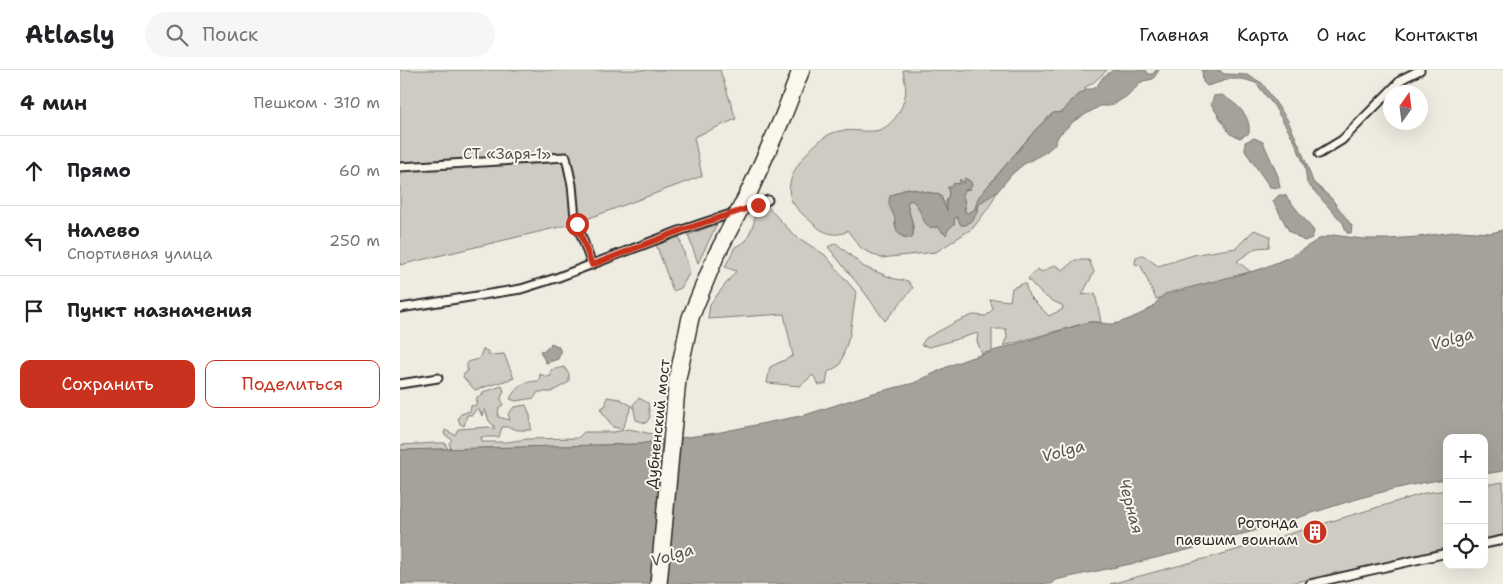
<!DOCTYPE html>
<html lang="ru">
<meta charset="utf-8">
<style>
body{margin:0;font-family:"Shantell Sans",sans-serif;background:#f6f6f6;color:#202124}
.controls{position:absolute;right:15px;bottom:15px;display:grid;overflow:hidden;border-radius:10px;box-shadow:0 5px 20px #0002}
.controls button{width:45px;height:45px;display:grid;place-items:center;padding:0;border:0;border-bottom:1px solid #e0e0e0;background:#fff;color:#202124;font:25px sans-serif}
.compass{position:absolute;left:983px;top:15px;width:45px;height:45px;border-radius:50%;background:#fff;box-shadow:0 5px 20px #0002;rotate:14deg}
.stop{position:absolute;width:15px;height:15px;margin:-11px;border:4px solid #c8321e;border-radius:50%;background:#fff}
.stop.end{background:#c8321e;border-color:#fff;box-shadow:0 1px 5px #0008}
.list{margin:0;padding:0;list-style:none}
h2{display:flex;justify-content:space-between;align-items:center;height:65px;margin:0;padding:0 20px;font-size:21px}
h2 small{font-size:16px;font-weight:400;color:#757577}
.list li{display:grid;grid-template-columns:32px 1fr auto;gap:15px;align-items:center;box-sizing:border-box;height:70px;padding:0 20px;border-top:1px solid #e0e0e0}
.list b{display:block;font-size:19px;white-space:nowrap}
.list p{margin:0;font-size:16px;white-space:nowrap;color:#757577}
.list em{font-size:16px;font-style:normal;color:#757577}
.actions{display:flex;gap:10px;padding:15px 20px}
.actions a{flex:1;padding:11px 0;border:1px solid #c8321e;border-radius:10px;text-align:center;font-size:18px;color:#c8321e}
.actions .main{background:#c8321e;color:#fff}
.icon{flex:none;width:28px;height:28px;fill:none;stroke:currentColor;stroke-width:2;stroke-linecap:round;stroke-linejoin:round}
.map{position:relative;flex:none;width:1103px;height:514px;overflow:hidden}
header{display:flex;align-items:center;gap:30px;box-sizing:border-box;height:70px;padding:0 25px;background:#fff;border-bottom:1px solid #e0e0e0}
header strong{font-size:24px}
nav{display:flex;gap:28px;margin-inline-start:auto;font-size:18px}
.search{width:350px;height:45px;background:#f6f6f6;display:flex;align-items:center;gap:12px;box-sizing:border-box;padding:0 18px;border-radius:28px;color:#757577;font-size:19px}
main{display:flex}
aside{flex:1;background:#fff}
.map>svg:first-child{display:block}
.green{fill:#cecbc2;stroke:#7c7b76}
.water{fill:#a4a29a;stroke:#74726e}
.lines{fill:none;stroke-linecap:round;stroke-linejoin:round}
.minor-casing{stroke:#2b2b2b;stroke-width:11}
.major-casing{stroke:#2b2b2b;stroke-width:12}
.minor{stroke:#fbf7ec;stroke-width:7}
.major{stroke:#fbf7ec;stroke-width:9}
.major-bridge-casing{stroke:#2b2b2b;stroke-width:12;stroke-linecap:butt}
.major-bridge{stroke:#fbf7ec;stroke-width:9}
.route{stroke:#c8321e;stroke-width:6}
.labels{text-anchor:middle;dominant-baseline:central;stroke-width:4;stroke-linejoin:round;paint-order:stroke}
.park-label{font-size:15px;fill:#545351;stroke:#fbf7ec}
.street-label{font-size:15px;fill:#2b2b2b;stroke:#fbf7ec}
.poi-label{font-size:15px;fill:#2b2b2b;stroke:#fbf7ec;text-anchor:end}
.water-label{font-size:16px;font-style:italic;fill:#555552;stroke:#fbf7ec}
</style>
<header>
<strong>Atlasly</strong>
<div class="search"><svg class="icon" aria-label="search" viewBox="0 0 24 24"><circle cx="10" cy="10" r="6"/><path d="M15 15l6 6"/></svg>Поиск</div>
<nav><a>Главная</a><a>Карта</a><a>О нас</a><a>Контакты</a></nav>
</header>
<main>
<aside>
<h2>4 мин<small>Пешком · 310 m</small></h2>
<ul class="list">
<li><svg class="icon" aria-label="ahead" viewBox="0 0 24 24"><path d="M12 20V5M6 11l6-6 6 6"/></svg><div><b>Прямо</b></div><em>60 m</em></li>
<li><svg class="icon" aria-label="left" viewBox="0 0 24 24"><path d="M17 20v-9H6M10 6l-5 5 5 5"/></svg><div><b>Налево</b><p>Спортивная улица</p></div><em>250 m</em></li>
<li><svg class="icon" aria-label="arrive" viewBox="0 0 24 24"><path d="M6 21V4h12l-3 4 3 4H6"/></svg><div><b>Пункт назначения</b></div></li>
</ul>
<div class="actions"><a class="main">Сохранить</a><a>Поделиться</a></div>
</aside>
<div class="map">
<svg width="1103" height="514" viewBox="0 0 1103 514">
<rect width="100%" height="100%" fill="#eeebe0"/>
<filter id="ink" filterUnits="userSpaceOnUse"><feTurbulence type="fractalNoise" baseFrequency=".02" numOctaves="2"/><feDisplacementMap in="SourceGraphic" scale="10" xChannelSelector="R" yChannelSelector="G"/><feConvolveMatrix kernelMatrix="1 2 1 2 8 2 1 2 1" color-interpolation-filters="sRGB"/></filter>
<g filter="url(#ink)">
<!-- green -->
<g class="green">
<polygon points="0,0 320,0 336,49 294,67 302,106 176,153 0,195"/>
<path d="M 503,0 L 707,0 L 694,12 L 684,18 L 687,19 L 673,29 L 663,42 L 653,43 L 638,57 L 582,123 L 578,128 L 575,139 L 568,144 L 565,142 L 565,132 L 562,125 L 565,120 L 570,119 L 569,110 L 566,109 L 563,113 L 562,111 L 559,114 L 554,114 L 552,116 L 548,117 L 549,125 L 546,132 L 547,141 L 541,126 L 537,124 L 508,118 L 490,126 L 495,149 L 495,156 L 503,167 L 512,168 C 516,157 509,145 507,133 L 511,130 L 516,133 L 529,157 L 538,157 L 544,164 L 554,154 L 554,148 L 557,147 L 561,155 C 578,154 573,139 582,131 C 586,127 592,126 597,122 L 589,137 L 573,158 L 536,182 L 481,188 L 462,179 L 447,160 L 446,162 C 435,167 423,163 415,155 C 408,149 398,141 393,133 C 378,110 412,72 432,63 C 444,58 461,62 474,61 C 490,60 502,41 505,26 C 507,18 504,8 503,0 Z"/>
<polygon points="365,134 394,165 425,185 456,222 450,264 440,295 428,302 426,314 419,315 413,305 400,316 367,313 370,297 393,286 384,244 308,249 310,234 336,201 325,197 335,177 346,171 354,153 355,141"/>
<polygon points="317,154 298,193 288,165"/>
<polygon points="854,160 870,166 869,177 856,178 837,191 851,202 839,206 756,229 741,196 735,194 736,187 743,185 758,196 797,184 836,178"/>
<polygon points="279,167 290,202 281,218 273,221 256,174"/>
<polygon points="436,173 464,197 495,209 508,211 513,218 485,251 465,223 428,177"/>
<path d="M 675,190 L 689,190 L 694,202 L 682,225 L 695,223 L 701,252 L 689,252 L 603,276 L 607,267 L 606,259 L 592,259 L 592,281 L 582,284 L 577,271 L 578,263 L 530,277 L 521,275 L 526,268 L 558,251 L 573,245 L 586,246 L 593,239 L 590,230 L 593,229 L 610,231 L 612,218 L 625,213 L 629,226 L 649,246 L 663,239 L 662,235 C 647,230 638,221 628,209 L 637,199 L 642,202 L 655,195 L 663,200 Z"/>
<polygon points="83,279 89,282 88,285 104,284 114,308 75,320 63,307 64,304 67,302 67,292 79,289"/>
<path d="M 164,297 L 169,304 L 169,312 L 151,322 L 138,322 L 134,328 L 116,331 L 110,329 C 116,316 125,311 139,311 L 140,304 L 147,307 L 151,306 L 151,300 Z"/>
<polygon points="102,316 104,321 101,328 103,335 99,337 98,347 110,350 108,344 114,337 126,335 130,345 131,360 118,360 108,357 102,357 99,367 81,367 82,372 107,372 127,369 178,368 184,362 214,362 229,359 252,364 252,370 248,373 238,374 51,379 49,373 52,370 44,364 45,360 55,365 58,359 89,357 94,360 94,356 89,351 85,339 82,346 78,337 72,345 67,345 64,356 60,354 58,348 61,344 70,341 71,336 76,335 77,327 82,325 84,322"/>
<polygon points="207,327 220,329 232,336 222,359 213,357 200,339 206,335"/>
<polygon points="239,328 248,333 250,347 246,353 236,350 233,335"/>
<polygon points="37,373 45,373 48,379 0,380 0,375"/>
<polygon points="1103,412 1103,466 1084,470 1084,415"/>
<polygon points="1047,420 1047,478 887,514 710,514 826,483 1025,423"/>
</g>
<!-- water -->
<g class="water">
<path d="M 713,0 L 746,0 L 748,4 L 753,4 L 756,0 L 759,0 L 753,9 L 743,11 L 727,26 L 716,33 L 709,36 L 700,36 L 674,51 L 659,65 L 654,75 L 646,82 L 624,94 L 612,104 L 597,122 L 580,133 L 574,149 L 566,155 L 561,155 L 557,147 L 555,148 L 554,154 L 548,160 L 546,165 L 538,157 C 535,157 532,158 530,157 C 522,155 521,135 511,130 L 507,133 C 509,145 516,157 512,168 C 507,168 501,167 497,162 C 495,158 496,154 495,150 C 494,141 486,137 490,126 L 508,118 L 540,125 L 547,141 L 546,132 L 549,125 L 548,117 L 552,116 L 554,113 L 559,114 L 560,109 L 563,113 L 565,108 L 571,112 L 572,115 L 570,119 L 565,120 L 562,125 L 564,129 L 565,142 L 568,143 L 575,139 L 578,128 L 582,123 L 638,57 L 653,43 L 663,42 L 673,29 L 687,19 L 692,19 L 697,16 L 703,7 Z"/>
<polygon points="802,0 820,0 822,3 825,4 847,5 862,13 887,49 901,79 913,112 931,128 952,156 951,163 947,163 943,153 907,113 905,97 895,72 874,36 856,13 843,9 830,9 807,16 803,12"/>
<path d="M 822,25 C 836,34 851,44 849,63 L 840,68 L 830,64 L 811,34 L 814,26 Z"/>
<polygon points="854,68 863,72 878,106 880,118 870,117 845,81 845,72"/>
<polygon points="879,125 885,125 914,161 912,168 904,171 889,161 873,131"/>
<path d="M 1103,160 L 1103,401 L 1084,404 L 1084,368 L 1047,368 L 1047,409 C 985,417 927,439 868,457 C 845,464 821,469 797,475 L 795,478 L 735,493 L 655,510 L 651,514 L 0,514 L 0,380 L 238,374 L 316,363 L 405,345 L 470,324 L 514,313 L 551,295 L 570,288 L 689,252 C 698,251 705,255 713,254 C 722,253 744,243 751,238 C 756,234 759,228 765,224 L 861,199 L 892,186 L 919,169 L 933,165 L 963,169 L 988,169 L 1018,167 L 1060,161 L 1091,163 Z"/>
<polygon points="151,273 158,276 161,282 158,289 146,293 140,281 146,280 146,278 150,276"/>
</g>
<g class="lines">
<defs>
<g id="minor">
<polyline points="919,84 942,70 1002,9 1020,0"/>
<polyline points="0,97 166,87 172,115 175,148 192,195"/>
<polyline points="0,238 121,219 156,208 282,160 358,135 368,130"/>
<polyline points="0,314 38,308"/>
<polyline points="1084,474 1103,470"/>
<polyline points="910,514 1047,483"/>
</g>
<g id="major">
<polyline points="346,120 380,45 397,0"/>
<polyline points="352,124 386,48 405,0"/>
</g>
</defs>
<!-- minor casing -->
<use href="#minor" class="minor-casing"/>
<!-- major casing -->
<use href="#major" class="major-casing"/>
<!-- minor -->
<use href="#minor" class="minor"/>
<!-- major -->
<use href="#major" class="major"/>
<defs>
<g id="major-bridge">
<polyline points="255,514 274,308 287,247 313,184 346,120"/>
<polyline points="262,514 281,309 294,248 319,187 352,124"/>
</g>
</defs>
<!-- major-bridge casing -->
<use href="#major-bridge" class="major-bridge-casing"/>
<!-- major-bridge -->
<use href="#major-bridge" class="major-bridge"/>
</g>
</g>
<g class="lines" filter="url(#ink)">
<!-- route -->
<polyline class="route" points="177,154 192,195 282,160 358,135"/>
</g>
<!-- icons -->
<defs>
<symbol id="building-disc" viewBox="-11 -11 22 22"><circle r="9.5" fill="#c8321e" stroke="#fbf7ec"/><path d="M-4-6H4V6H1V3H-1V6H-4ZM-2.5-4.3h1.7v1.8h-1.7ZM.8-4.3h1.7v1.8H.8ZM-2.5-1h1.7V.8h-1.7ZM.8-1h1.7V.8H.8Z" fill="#fff"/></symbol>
</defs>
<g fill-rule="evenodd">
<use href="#building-disc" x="901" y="448" width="28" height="28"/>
</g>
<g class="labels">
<!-- park labels -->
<g class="park-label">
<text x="107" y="84">СТ «Заря-1»</text>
</g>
<!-- street labels -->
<g class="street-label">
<text transform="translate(258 354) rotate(-84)">Дубненский мост</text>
</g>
<!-- poi labels -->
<g class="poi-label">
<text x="898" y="453">Ротонда<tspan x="898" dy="17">павшим воинам</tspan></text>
</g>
<!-- water labels -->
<g class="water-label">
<text transform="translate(1052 269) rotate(-16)">Volga</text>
<text transform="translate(663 381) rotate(-16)">Volga</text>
<text transform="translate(731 436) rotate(75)">Черная</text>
<text transform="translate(272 485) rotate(-17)">Volga</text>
</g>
</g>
</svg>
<div class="controls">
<button>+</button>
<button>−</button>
<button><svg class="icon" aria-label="locate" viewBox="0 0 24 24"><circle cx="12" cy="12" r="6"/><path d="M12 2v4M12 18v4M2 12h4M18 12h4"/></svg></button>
</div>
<svg class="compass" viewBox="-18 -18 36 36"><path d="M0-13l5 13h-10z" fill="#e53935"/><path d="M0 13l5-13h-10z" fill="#757577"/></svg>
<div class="stop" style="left:177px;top:154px"></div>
<div class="stop end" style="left:358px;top:135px"></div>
</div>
</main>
